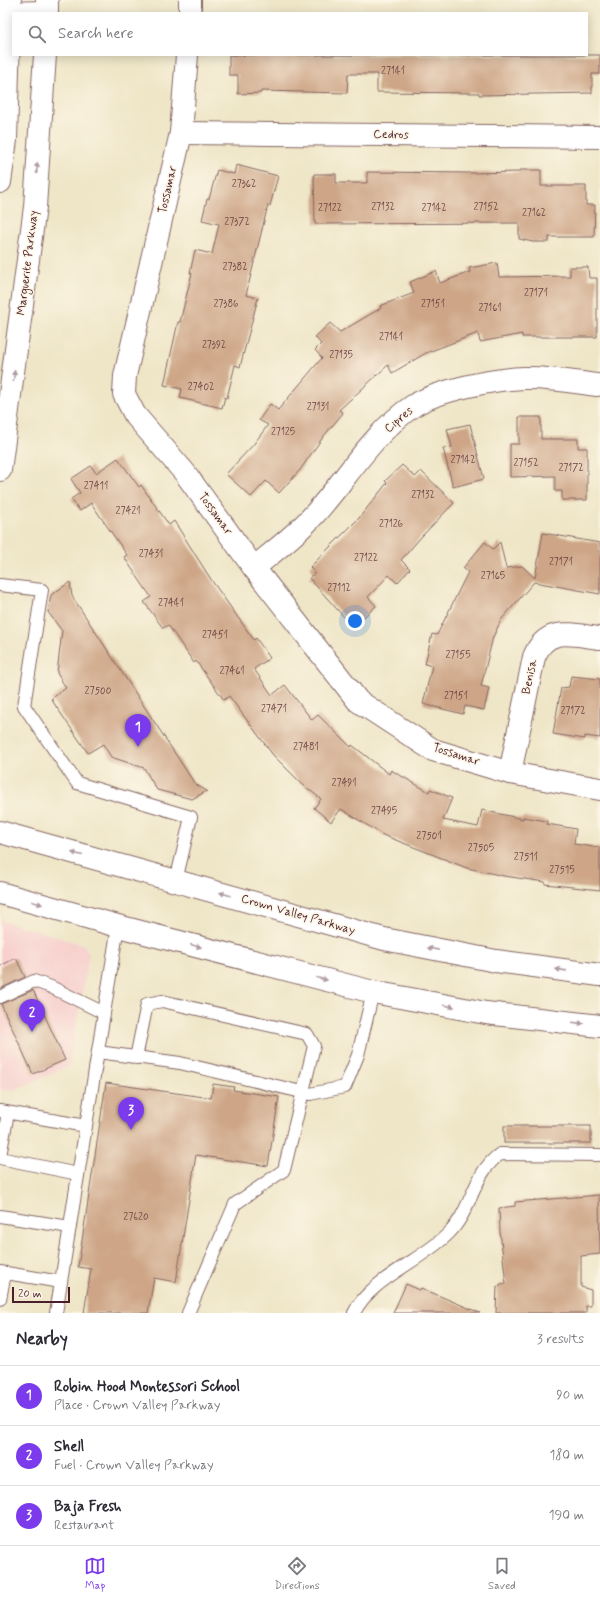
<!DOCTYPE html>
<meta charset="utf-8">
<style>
body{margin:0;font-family:Mynerve,sans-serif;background:#f2f2f3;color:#2b2b33}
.scale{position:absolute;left:12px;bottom:10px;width:58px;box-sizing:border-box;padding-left:4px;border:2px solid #4a1f2b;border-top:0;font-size:11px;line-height:14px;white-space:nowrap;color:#4a1f2b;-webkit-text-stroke:3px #fcf5e5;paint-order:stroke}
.you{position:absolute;left:355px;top:621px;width:14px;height:14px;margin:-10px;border:3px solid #fff;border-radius:50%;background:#1a73e8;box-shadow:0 0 0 6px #1a73e833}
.badge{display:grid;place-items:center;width:26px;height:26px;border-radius:50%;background:#7c3aed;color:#fff;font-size:13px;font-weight:700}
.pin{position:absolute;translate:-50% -33px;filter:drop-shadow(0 1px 2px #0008)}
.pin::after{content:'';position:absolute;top:21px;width:14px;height:12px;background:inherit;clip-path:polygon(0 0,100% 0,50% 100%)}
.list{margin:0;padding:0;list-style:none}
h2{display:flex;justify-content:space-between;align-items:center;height:52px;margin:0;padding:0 16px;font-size:17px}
h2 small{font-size:13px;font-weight:400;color:#7c7c81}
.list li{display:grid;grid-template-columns:26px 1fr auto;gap:12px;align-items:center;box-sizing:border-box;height:60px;padding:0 16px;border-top:1px solid #e1e1e2}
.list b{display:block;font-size:15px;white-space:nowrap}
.list p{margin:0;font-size:13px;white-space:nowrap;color:#7c7c81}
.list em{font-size:13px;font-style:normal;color:#7c7c81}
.icon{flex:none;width:22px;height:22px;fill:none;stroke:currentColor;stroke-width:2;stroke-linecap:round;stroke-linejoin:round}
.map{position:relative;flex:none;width:600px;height:1313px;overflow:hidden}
.search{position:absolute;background:#fff;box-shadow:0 2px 10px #0003;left:12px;right:12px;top:12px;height:44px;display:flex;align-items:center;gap:10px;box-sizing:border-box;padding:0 14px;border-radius:0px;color:#7c7c81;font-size:15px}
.sheet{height:232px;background:#fff}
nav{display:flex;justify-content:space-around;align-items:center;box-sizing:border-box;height:56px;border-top:1px solid #e1e1e2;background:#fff;font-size:11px;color:#7c7c81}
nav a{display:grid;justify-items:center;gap:2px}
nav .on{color:#7c3aed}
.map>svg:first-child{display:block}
.built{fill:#f7d0ce}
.building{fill:#cea687}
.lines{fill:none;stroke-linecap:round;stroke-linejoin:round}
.lane-casing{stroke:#846562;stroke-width:14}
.street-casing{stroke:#846562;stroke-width:24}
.primary-casing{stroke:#846562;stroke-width:24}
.lane{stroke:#fff;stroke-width:12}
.street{stroke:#fff;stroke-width:22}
.primary{stroke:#fff;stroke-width:22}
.oneway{fill:#ae9aa0}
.labels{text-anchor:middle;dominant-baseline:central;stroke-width:3;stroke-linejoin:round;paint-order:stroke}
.number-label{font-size:10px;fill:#6b4142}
.street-label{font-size:12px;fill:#4a1f2b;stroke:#fcf5e5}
</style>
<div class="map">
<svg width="600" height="1313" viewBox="0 0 600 1313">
<rect width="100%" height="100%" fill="#fcf5e5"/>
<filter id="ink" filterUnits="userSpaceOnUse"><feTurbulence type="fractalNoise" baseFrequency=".025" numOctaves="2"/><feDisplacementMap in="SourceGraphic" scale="8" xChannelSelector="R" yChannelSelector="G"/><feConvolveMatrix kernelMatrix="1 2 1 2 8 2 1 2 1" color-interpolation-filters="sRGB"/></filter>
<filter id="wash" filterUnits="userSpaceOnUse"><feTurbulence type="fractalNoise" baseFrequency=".012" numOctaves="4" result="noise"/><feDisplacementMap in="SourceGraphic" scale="16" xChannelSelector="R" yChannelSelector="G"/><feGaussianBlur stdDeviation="0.9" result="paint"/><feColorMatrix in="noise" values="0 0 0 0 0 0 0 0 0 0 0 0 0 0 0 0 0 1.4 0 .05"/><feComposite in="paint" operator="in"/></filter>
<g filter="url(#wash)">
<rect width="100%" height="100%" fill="#efe6c8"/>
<!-- built -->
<polygon class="built" points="0,920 84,945 89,954 69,1066 12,1091 0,1089"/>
<g id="blocks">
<!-- building -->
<g class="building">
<polygon points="229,55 600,55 600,74 592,74 592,93 479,95 479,93 377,92 377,74 348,74 347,93 261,91 261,93 238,94 238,75 229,75"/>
<polygon points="236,165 278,176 270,206 268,205 246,295 258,298 240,367 235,365 227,398 225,397 222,408 180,398 182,389 164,385 178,322 180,322 192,273 190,273 195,250 212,254 219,224 202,220 207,199 209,199 217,170 234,174"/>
<polygon points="519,170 541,170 541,186 586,186 586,205 595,205 594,237 549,237 549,242 533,242 519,239 519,223 315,224 314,174 336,174 336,183 367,183 367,172 471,173 519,172"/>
<polygon points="497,263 499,277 570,276 570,267 588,267 589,278 597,278 597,337 522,337 522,334 480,342 478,333 426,353 392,373 388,365 339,410 343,413 323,437 300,470 279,493 266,481 251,497 226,474 253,445 268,425 259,420 270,404 278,410 322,358 315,350 321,344 315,337 330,323 340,332 381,308 380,306 414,293 410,282 436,271 440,283 470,272 469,268"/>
<polygon points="519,417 541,417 541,439 578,439 578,448 587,448 587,500 562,500 562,491 555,491 555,476 510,477 510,444 519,444"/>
<polygon points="470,424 484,479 453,487 443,448 452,447 447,429"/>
<polygon points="118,458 139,487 141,485 169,525 174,521 212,581 254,640 256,638 270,658 254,669 272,695 285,685 312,720 318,715 351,747 352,745 389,774 391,770 429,792 430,789 452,798 443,820 478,827 482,810 523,819 523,817 547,821 547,824 576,829 574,844 600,848 600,890 545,884 545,882 504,876 467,868 383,835 341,809 331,822 314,808 321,799 302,784 273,755 229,696 224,700 196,661 194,663 168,625 163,628 144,602 151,597 124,557 127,555 91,503 80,511 71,499 80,493 71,479 91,466 96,473"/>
<polygon points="402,465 415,477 421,471 454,503 422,536 401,560 410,569 397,583 389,575 368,597 376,606 353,627 309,578 315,573 310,567 359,518 387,483 385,481"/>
<polygon points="543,533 600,543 600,594 534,582 501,620 493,637 481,686 489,688 484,710 465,706 463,714 423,704 432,666 425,664 432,634 437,635 468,572 463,568 485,542 493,549 500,542 506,568 522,566 535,578"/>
<polygon points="70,582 72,596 195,784 207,791 192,799 157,790 144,768 111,757 103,744 88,753 51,699 66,688 57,673 62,631 48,612 51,595"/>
<polygon points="571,676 600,679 600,738 585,736 585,739 553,734 561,688 569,687"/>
<polygon points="16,958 25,977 0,989 0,966"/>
<polygon points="33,990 65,1060 33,1074 1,1004"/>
<polygon points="106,1083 211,1098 213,1084 234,1087 233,1090 279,1097 268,1166 196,1155 176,1282 154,1278 148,1313 84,1313 91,1269 78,1267"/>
<rect x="504" y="1126" width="87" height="17"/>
<polygon points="599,1195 600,1254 581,1256 581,1287 591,1290 591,1306 586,1306 586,1313 496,1313 497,1286 500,1287 500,1284 506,1284 500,1231 499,1208 515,1206 515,1202"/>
<polygon points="406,1284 420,1290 421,1288 480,1313 393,1313"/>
</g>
</g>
</g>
<g filter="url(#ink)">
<use href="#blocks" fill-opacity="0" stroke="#846562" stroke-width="1"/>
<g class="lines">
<defs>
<g id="lane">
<polyline points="0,585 42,590 24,706 77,783 191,817 176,881"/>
<polyline points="0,997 34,981 51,987 104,1013"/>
<polyline points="98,1052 180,1063 310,1094 345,1087 358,1055 373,992"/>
<polyline points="136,1058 147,1004 162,1001 307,1034 314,1046 284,1170 235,1204 188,1313"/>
<polyline points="0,1111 86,1126"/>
<polyline points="0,1156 8,1113"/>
<polyline points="0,1158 78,1174"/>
<polyline points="0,1216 70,1227"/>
<polyline points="0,1272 61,1282"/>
<polyline points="0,1299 5,1273"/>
<polyline points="56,1313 118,926"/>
<path d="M 354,1313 C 370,1279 423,1260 449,1233 C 472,1210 473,1173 500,1154 L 600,1155"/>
</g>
<g id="street">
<polyline points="0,13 47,12"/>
<polyline points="190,13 190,0"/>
<polyline points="187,55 181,133 125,376 124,394 135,415 185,473 254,568 358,701 433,750 510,773 600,789"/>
<polyline points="181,133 600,137"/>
<path d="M 254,568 C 273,552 294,536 311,518 C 345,482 371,434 413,406 C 438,390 495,379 524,378 C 548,377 573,382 597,385"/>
<path d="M 510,773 L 534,657 C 547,625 572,635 600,638"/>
</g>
<g id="primary">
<polyline points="47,0 47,13"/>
<polyline points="0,182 6,140 10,0"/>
<polyline points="0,470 35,207 45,55"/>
<polyline points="0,832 384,939 496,961 600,975"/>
<polyline points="0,893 118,926 373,992 486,1013 600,1026"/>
</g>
</defs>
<!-- lane casing -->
<use href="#lane" class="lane-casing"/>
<!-- street casing -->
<use href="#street" class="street-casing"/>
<!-- primary casing -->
<use href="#primary" class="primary-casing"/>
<!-- lane -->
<use href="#lane" class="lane"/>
<!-- street -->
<use href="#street" class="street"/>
<!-- primary -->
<use href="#primary" class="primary"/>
</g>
<!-- one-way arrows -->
<defs><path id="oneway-solid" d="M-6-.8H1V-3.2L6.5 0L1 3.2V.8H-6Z"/></defs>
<g class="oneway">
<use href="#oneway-solid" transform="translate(37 168) rotate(-86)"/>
<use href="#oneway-solid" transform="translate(14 376) rotate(-83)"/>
<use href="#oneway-solid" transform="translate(77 854) rotate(-165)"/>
<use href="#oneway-solid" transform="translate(225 894) rotate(-164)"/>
<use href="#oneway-solid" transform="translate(37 903) rotate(16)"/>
<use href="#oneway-solid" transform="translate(196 946) rotate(14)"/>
<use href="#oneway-solid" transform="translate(433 949) rotate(-169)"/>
<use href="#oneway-solid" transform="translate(561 970) rotate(-172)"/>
<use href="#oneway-solid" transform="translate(322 979) rotate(14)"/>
<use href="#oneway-solid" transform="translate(449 1006) rotate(11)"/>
<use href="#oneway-solid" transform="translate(578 1023) rotate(7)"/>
</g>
</g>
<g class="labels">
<!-- number labels -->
<g class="number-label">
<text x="393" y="71">27141</text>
<text x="244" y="184">27362</text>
<text x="383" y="207">27132</text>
<text x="486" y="207">27152</text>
<text x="330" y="208">27122</text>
<text x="434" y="208">27142</text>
<text x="534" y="213">27162</text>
<text x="237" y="222">27372</text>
<text x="235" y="267">27382</text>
<text x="536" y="293">27171</text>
<text x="226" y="304">27386</text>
<text x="433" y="304">27151</text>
<text x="490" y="308">27161</text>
<text x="391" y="337">27141</text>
<text x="214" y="345">27392</text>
<text x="341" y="355">27135</text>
<text x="201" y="387">27402</text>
<text x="318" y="407">27131</text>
<text x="283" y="432">27125</text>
<text x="463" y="460">27142</text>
<text x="526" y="463">27152</text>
<text x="571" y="468">27172</text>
<text x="96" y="486">27411</text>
<text x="423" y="495">27132</text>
<text x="128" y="511">27421</text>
<text x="391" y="524">27126</text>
<text x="151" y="554">27431</text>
<text x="366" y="558">27122</text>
<text x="561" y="562">27171</text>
<text x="493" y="576">27165</text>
<text x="339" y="588">27112</text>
<text x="171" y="603">27441</text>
<text x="215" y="635">27451</text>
<text x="458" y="655">27155</text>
<text x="232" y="671">27461</text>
<text x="98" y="691">27500</text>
<text x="456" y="696">27151</text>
<text x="274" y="709">27471</text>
<text x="573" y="711">27172</text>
<text x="306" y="747">27481</text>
<text x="344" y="783">27491</text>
<text x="384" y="811">27495</text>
<text x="429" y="836">27501</text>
<text x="481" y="848">27505</text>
<text x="526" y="857">27511</text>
<text x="562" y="870">27515</text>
<text x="136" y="1217">27620</text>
</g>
<!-- street labels -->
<g class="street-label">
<text transform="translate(391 135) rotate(1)">Cedros</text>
<text transform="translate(168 190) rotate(-77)">Tossamar</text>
<text transform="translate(28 263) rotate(-83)">Marguerite Parkway</text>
<text transform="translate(399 420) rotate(-41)">Cipres</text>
<text transform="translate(215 514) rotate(54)">Tossamar</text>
<text transform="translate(530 677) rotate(-78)">Benisa</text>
<text transform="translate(456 755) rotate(18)">Tossamar</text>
<text transform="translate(298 915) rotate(16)">Crown Valley Parkway</text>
</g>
</g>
</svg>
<div class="scale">20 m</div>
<div class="you"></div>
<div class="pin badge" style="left:138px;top:747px">1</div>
<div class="pin badge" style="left:32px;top:1032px">2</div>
<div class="pin badge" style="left:131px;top:1130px">3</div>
<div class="search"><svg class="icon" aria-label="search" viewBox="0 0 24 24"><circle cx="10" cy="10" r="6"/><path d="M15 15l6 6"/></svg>Search here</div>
</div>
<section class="sheet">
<h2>Nearby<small>3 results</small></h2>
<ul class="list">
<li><span class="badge">1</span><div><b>Robin Hood Montessori School</b><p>Place · Crown Valley Parkway</p></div><em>90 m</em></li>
<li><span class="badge">2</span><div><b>Shell</b><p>Fuel · Crown Valley Parkway</p></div><em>180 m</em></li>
<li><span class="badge">3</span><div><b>Baja Fresh</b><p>Restaurant</p></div><em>190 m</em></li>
</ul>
</section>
<nav>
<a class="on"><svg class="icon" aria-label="map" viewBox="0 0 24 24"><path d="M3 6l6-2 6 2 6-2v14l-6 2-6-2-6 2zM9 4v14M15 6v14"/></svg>Map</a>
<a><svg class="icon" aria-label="directions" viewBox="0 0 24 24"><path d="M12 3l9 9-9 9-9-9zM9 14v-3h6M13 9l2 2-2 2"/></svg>Directions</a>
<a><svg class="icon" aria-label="saved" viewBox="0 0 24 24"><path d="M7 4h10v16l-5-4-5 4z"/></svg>Saved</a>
</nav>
